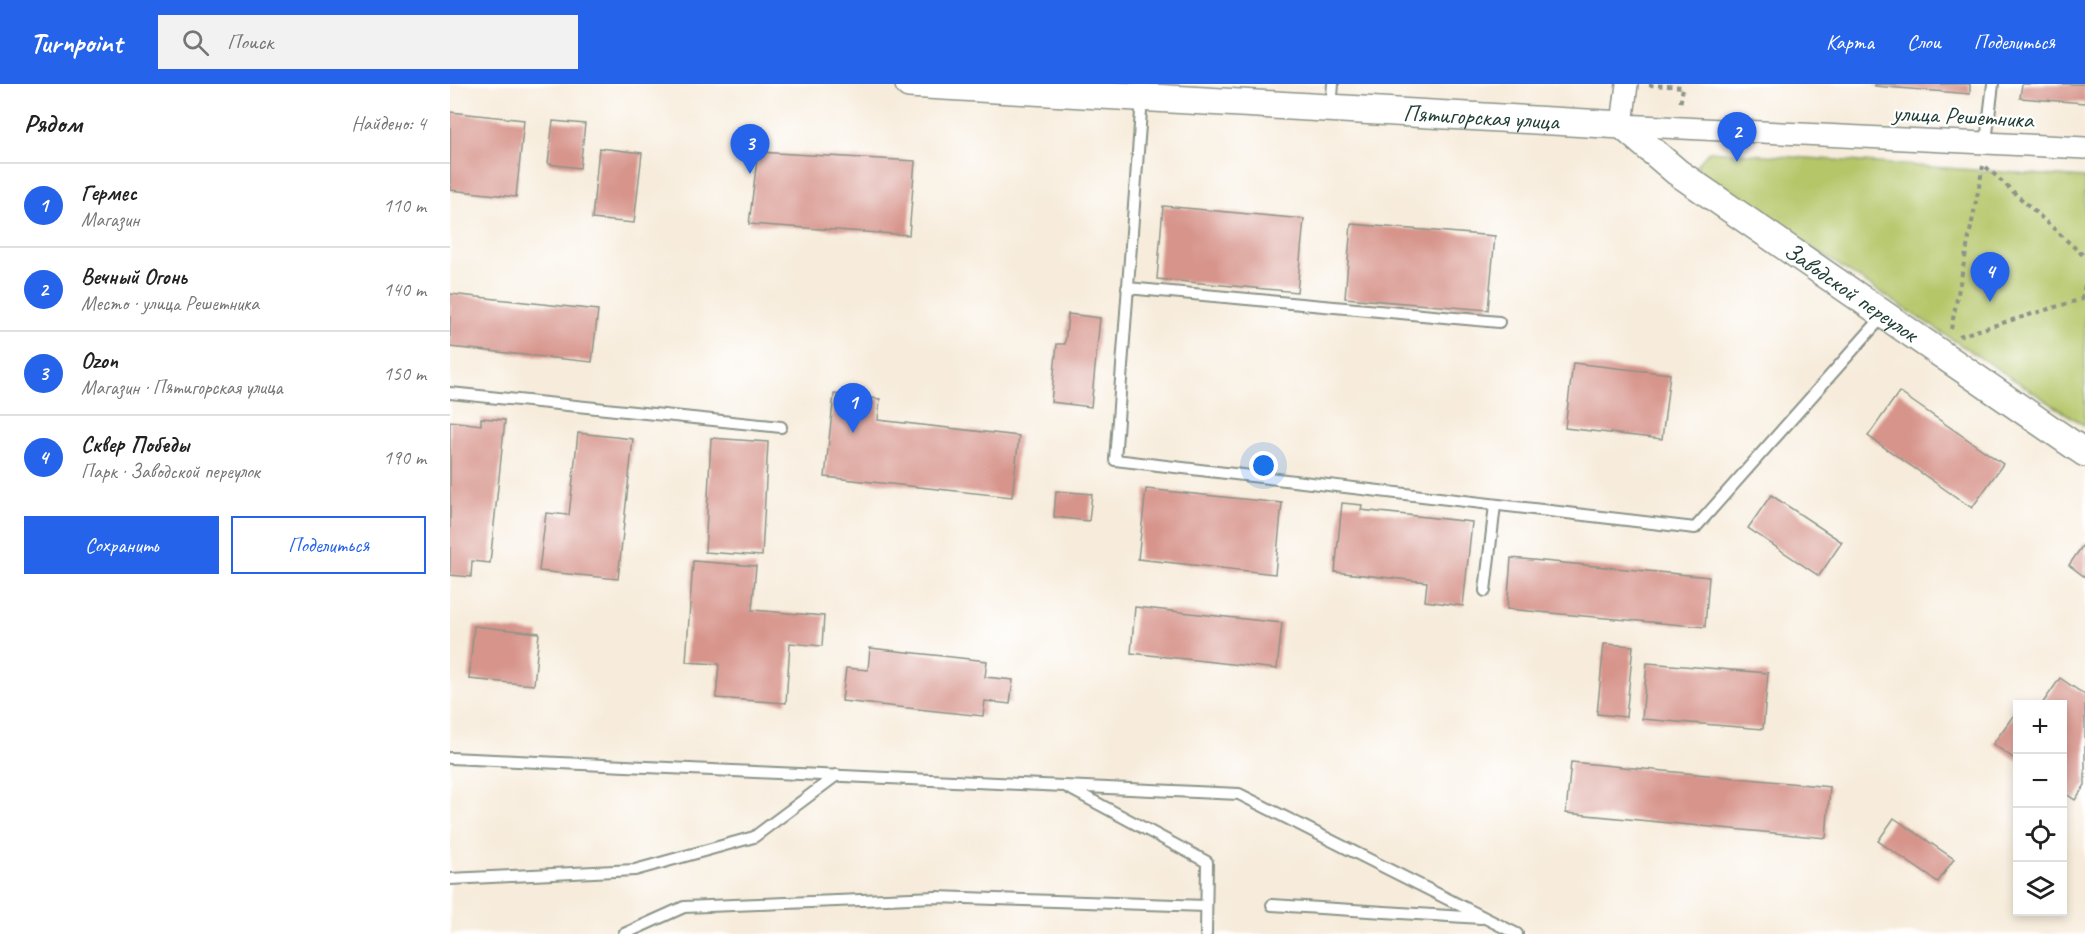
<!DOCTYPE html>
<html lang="ru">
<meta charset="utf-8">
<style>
body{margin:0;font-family:Caveat,sans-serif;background:#f2f2f2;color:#222}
.controls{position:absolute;right:18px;bottom:18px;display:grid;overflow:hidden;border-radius:0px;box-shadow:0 3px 9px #0003}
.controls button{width:54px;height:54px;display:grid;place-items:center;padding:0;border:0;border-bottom:2px solid #e0e0e0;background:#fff;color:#222;font:30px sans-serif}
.you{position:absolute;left:814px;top:382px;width:21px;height:21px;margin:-15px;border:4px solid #fff;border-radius:50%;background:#1a73e8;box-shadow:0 0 0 9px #1a73e833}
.badge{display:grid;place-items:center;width:39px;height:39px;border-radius:50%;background:#2563eb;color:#fff;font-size:20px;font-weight:700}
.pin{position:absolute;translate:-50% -50px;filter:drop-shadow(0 2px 3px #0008)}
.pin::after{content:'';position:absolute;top:32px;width:21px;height:18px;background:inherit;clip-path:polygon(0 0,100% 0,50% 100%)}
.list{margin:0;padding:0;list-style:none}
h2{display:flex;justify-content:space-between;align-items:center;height:78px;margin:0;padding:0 24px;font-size:26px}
h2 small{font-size:20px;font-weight:400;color:#767676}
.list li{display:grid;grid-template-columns:39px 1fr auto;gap:18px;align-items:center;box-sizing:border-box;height:84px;padding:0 24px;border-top:2px solid #e0e0e0}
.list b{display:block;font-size:22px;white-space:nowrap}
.list p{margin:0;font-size:20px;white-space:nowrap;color:#767676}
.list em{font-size:20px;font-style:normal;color:#767676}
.actions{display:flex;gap:12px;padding:18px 24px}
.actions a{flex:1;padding:14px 0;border:2px solid #2563eb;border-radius:0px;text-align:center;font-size:21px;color:#2563eb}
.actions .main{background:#2563eb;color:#fff}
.icon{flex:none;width:33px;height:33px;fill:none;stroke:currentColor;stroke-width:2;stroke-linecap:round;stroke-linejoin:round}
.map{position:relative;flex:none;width:1635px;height:850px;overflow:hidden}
header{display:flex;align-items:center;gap:36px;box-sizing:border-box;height:84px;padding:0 30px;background:#2563eb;color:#fff}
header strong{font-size:28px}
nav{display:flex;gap:33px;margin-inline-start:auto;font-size:21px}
.search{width:420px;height:54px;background:#f2f2f2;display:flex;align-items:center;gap:15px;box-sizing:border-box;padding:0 21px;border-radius:0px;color:#767676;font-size:22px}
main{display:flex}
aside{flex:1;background:#fff}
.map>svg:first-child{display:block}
.green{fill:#b5c669;stroke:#6a824e;stroke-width:1.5}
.building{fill:#d7948b}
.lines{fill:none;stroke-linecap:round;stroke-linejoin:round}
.service-casing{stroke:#8b9488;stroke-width:14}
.minor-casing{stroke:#8b9488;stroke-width:24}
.tertiary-casing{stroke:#8b9488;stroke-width:30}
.path{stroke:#8b9488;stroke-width:4;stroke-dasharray:4.5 4.5;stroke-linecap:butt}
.service{stroke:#fff;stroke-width:10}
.minor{stroke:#fff;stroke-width:21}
.tertiary{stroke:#fff;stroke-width:27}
.labels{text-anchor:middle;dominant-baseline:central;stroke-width:4.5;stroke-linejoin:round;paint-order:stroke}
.street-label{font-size:24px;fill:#1f3d34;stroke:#fff}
</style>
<header>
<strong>Turnpoint</strong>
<div class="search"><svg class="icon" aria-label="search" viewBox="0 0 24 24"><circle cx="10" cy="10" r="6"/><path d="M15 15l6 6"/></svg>Поиск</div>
<nav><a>Карта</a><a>Слои</a><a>Поделиться</a></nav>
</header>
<main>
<aside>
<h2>Рядом<small>Найдено: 4</small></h2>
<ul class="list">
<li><span class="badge">1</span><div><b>Гермес</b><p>Магазин</p></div><em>110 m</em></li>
<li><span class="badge">2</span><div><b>Вечный Огонь</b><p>Место · улица Решетника</p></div><em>140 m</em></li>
<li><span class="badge">3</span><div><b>Ozon</b><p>Магазин · Пятигорская улица</p></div><em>150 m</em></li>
<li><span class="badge">4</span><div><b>Сквер Победы</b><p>Парк · Заводской переулок</p></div><em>190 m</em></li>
</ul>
<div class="actions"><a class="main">Сохранить</a><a>Поделиться</a></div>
</aside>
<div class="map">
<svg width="1635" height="850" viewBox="0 0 1635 850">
<rect width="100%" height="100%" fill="#fff"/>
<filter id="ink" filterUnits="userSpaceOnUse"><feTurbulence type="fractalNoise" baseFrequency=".0167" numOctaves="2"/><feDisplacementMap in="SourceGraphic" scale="12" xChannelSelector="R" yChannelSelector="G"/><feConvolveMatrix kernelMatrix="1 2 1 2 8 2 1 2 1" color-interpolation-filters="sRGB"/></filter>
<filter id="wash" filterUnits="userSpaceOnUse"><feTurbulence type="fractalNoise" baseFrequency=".008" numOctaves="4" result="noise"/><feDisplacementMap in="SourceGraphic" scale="24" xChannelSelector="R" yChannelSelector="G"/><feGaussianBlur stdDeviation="1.35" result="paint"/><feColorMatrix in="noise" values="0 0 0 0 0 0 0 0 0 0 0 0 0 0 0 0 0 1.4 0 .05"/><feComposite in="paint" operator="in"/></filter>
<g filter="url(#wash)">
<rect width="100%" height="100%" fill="#f7ecdb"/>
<!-- green -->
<polygon class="green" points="1259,67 1635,94 1635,342 1243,86"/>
<g id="blocks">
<!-- building -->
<g class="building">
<polygon points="1425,0 1520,0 1520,10 1425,2"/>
<polygon points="1572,0 1635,0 1635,19 1570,14"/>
<polygon points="0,28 74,36 66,113 0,106"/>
<polygon points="103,37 135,40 130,84 98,80"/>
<polygon points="149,64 192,69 184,139 142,135"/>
<polygon points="308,68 465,77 459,151 299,140"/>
<polygon points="713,122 854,135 847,208 707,195"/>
<polygon points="901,140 1045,152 1038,226 895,214"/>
<polygon points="0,210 148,226 142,278 0,263"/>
<polygon points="618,230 650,234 641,323 601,318 607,260 615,260"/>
<polygon points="1123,279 1220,290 1212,355 1115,344"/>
<polygon points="1449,308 1553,380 1522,424 1418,352"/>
<polygon points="384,310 430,315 428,336 569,352 562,413 375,393"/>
<polygon points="31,334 55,336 40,479 22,477 21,493 0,491 0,337 31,341"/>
<polygon points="128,349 183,355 168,495 89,487 96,429 119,431"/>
<polygon points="261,354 318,358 312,472 255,468"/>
<polygon points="696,405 832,419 825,490 688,475"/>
<polygon points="606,407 642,410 639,437 604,433"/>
<polygon points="1321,411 1392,458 1369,492 1298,444"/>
<polygon points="892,419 912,421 911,426 1022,438 1013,522 975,517 977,498 885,488"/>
<polygon points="1635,458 1635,493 1619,481"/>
<polygon points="1061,474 1259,493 1255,543 1057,525"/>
<polygon points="243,477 306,482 302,526 374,532 372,562 340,559 336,619 266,614 269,580 236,578"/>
<polygon points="685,523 832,539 827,585 681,569"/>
<polygon points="24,542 89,549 84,601 19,595"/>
<polygon points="1154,560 1183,562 1176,633 1147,630"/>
<polygon points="420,564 537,577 535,593 563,596 560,620 535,617 533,632 392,617 396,584 418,586"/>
<polygon points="1197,579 1318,589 1313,645 1192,635"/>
<polygon points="1610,594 1635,611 1635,701 1625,716 1612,707 1612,620 1592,620"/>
<polygon points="1568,625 1568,677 1543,660"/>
<polygon points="1121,678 1380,703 1376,754 1116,729"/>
<polygon points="1444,734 1504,775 1488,798 1428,757"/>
</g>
</g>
</g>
<g filter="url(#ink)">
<use href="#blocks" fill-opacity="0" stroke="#8b9488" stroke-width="1.5"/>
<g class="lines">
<defs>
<g id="service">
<polyline points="692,14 665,376 1245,444 1434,231"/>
<polyline points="881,24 883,0"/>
<polyline points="1536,58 1543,0"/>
<polyline points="677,204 1049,238"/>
<polyline points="0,309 331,343"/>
<polyline points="1035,507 1045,421"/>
<polyline points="0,674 789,710 1067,850"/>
<polyline points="617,703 757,778 756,850"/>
<polyline points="0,795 185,786 304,753 387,691"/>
<polyline points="822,821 1031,834"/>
<polyline points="174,850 234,823 486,813 756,822"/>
</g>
<polyline id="minor" points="1177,0 1172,41 1635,64"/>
<g id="tertiary">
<path id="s1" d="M 459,0 L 1172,41 L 1227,88 L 1635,369"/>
</g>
</defs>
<!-- service casing -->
<use href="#service" class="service-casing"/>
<!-- minor casing -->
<use href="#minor" class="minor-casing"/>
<!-- tertiary casing -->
<use href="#tertiary" class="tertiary-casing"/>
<!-- path -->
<g class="path">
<polyline points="1199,1 1233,3 1230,22"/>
<polyline points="1536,83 1635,173"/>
<polyline points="1632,215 1635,200"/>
<polyline points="1501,245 1533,82"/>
<polyline points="1509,252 1632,215 1635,216"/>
</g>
<!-- service -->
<use href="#service" class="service"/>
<!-- minor -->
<use href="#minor" class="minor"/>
<!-- tertiary -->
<use href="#tertiary" class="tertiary"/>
</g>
</g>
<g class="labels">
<!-- street labels -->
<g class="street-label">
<text transform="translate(1513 32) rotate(3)">улица Решетника</text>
<text stroke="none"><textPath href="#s1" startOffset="573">Пятигорская улица</textPath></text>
<text stroke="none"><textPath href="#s1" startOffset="998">Заводской переулок</textPath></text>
</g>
</g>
</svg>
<div class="controls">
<button>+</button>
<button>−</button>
<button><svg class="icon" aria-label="locate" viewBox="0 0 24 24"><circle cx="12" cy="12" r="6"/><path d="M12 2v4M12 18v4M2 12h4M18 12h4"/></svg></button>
<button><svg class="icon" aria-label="layers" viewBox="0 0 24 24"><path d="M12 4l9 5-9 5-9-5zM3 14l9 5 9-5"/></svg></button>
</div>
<div class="you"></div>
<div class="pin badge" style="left:403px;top:349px">1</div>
<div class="pin badge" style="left:1287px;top:78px">2</div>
<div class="pin badge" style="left:300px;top:90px">3</div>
<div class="pin badge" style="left:1540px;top:218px">4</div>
</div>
</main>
